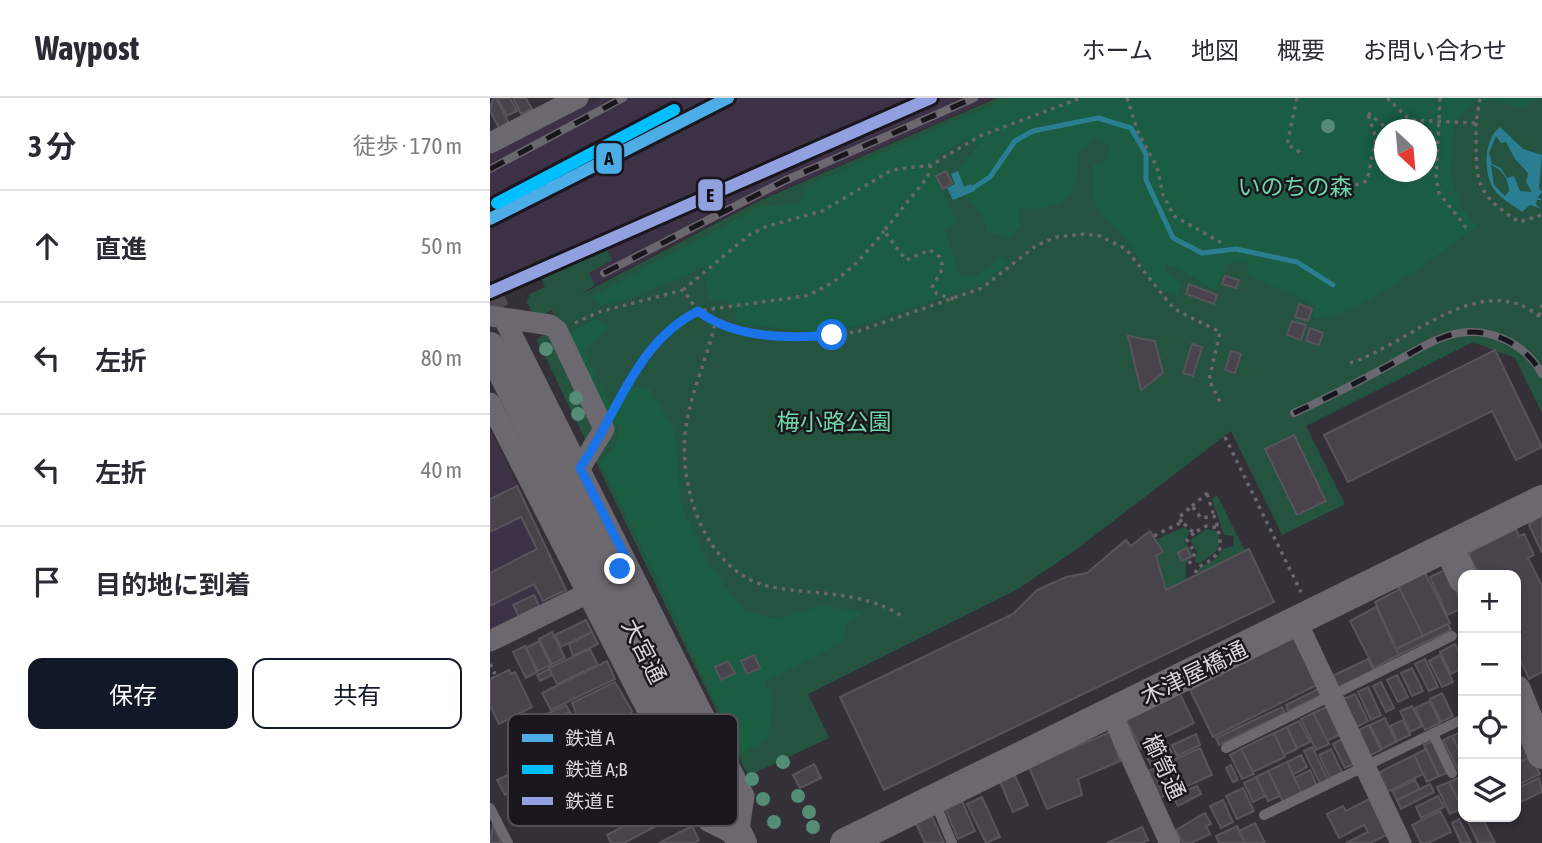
<!DOCTYPE html>
<html lang="ja">
<meta charset="utf-8">
<style>
body{margin:0;font-family:"Asap Condensed","Noto Sans JP",sans-serif;background:#f2f2f3;color:#2b2b33}
.controls{position:absolute;right:21px;bottom:21px;display:grid;overflow:hidden;border-radius:14px;box-shadow:0 4px 10px #0003}
.controls button{width:63px;height:63px;display:grid;place-items:center;padding:0;border:0;border-bottom:2px solid #e1e1e2;background:#fff;color:#2b2b33;font:35px sans-serif}
.compass{position:absolute;left:884px;top:21px;width:63px;height:63px;border-radius:50%;background:#fff;box-shadow:0 4px 10px #0003;rotate:154deg}
.stop{position:absolute;width:21px;height:21px;margin:-16px;border:5px solid #1a73e8;border-radius:50%;background:#fff}
.stop.end{background:#1a73e8;border-color:#fff;box-shadow:0 2px 7px #0008}
.list{margin:0;padding:0;list-style:none}
h2{display:flex;justify-content:space-between;align-items:center;height:91px;margin:0;padding:0 28px;font-size:30px}
h2 small{font-size:23px;font-weight:400;color:#7c7c81}
.list li{display:grid;grid-template-columns:46px 1fr auto;gap:21px;align-items:center;box-sizing:border-box;height:112px;padding:0 28px;border-top:2px solid #e1e1e2}
.list b{display:block;font-size:26px;white-space:nowrap}
.list em{font-size:23px;font-style:normal;color:#7c7c81}
.actions{display:flex;gap:14px;padding:21px 28px}
.actions a{flex:1;padding:16px 0;border:2px solid #111827;border-radius:14px;text-align:center;font-size:24px;color:#111827}
.actions .main{background:#111827;color:#fff}
.icon{flex:none;width:38px;height:38px;fill:none;stroke:currentColor;stroke-width:2;stroke-linecap:round;stroke-linejoin:round}
.map{position:relative;flex:none;width:1052px;height:745px;overflow:hidden}
header{display:flex;align-items:center;gap:42px;box-sizing:border-box;height:98px;padding:0 35px;background:#fff;border-bottom:2px solid #e1e1e2}
header strong{font-size:33px}
nav{display:flex;gap:38px;margin-inline-start:auto;font-size:24px}
main{display:flex}
aside{flex:1;background:#fff}
.map>svg:first-child{display:block}
.built{fill:#3c3145}
.green{fill:#24533f;fill-rule:evenodd}
.forest{fill:#1a5d43;fill-rule:evenodd}
.water{fill:#2b7d92;fill-rule:evenodd}
.lines{fill:none;stroke-linecap:round;stroke-linejoin:round}
.stream{stroke:#2b7d92;stroke-width:5}
.building{fill:#49444c;stroke:#58545c;stroke-width:2}
.street-tunnel{stroke:#4d4851;stroke-width:21;stroke-dasharray:21 10;stroke-linecap:butt}
.path{stroke:#6a666c;stroke-width:3.5;stroke-dasharray:3.5 5;stroke-linecap:butt}
.lane{stroke:#6c686f;stroke-width:10}
.street{stroke:#6c686f;stroke-width:21}
.secondary{stroke:#6c686f;stroke-width:30}
.rail-casing{stroke:#6b676e;stroke-width:8}
.rail{stroke:#1a161d;stroke-width:5;stroke-dasharray:16;stroke-linecap:butt}
.rail-1-casing{stroke:#1a161d;stroke-width:18}
.rail-2-casing{stroke:#1a161d;stroke-width:18}
.rail-3-casing{stroke:#1a161d;stroke-width:18}
.rail-1{stroke:#4daee7;stroke-width:12}
.rail-2{stroke:#00bfff;stroke-width:12}
.rail-3{stroke:#91a0df;stroke-width:12}
.tree{fill:#548c75}
.route{stroke:#1a73e8;stroke-width:9}
.labels{text-anchor:middle;dominant-baseline:central;stroke-width:5;stroke-linejoin:round;paint-order:stroke}
.park-label{font-size:23px;fill:#6fd7a7;stroke:#1a161d}
.street-label{font-size:23px;fill:#d9d3de;stroke:#1a161d}
.key{fill:#1a161d;stroke:#534f57;stroke-width:2}
.key-label{font-size:19px;fill:#d9d3de}
.line-badge{stroke:#1a161d;stroke-width:2.5}
.pale-badge-label{font-size:19px;text-anchor:middle;font-weight:bold;fill:#111}
</style>
<header>
<strong>Waypost</strong>
<nav><a>ホーム</a><a>地図</a><a>概要</a><a>お問い合わせ</a></nav>
</header>
<main>
<aside>
<h2>3 分<small>徒歩 · 170 m</small></h2>
<ul class="list">
<li><svg class="icon" aria-label="ahead" viewBox="0 0 24 24"><path d="M12 20V5M6 11l6-6 6 6"/></svg><div><b>直進</b></div><em>50 m</em></li>
<li><svg class="icon" aria-label="left" viewBox="0 0 24 24"><path d="M17 20v-9H6M10 6l-5 5 5 5"/></svg><div><b>左折</b></div><em>80 m</em></li>
<li><svg class="icon" aria-label="left" viewBox="0 0 24 24"><path d="M17 20v-9H6M10 6l-5 5 5 5"/></svg><div><b>左折</b></div><em>40 m</em></li>
<li><svg class="icon" aria-label="arrive" viewBox="0 0 24 24"><path d="M6 21V4h12l-3 4 3 4H6"/></svg><div><b>目的地に到着</b></div></li>
</ul>
<div class="actions"><a class="main">保存</a><a>共有</a></div>
</aside>
<div class="map">
<svg width="1052" height="745" viewBox="0 0 1052 745">
<rect width="100%" height="100%" fill="#343038"/>
<!-- built -->
<g class="built">
<polygon points="112,0 504,0 255,108 105,187 99,175 117,151 0,202 0,55"/>
<polygon points="0,331 81,497 0,537"/>
</g>
<!-- green -->
<g class="green">
<path d="M 507,0 L 1052,0 L 1052,315 L 1025,260 L 983,244 L 816,328 L 855,406 L 792,437 L 741,333 L 583,454 L 528,491 L 318,596 L 339,640 L 258,678 L 47,242 L 68,225 L 62,212 L 49,219 L 43,217 L 37,204 L 40,196 L 55,189 L 51,180 L 117,151 L 122,162 L 99,175 L 105,187 L 90,197 L 269,103 ZM 894,32 L 936,32 L 936,74 L 894,74 Z"/>
<polygon points="727,397 755,453 707,476 710,469 723,463 733,451 743,448 744,438 734,437 722,401"/>
<polygon points="694,429 700,433 695,444 703,456 696,465 696,481 677,491 666,458 673,454 667,441"/>
<path d="M 716,431 L 727,433 C 735,451 722,457 709,466 L 705,463 L 707,454 L 700,442 Z"/>
</g>
<!-- forest -->
<g class="forest">
<path d="M 517,0 L 1052,0 L 1052,1 L 1031,9 L 1002,2 L 983,5 L 964,26 L 960,77 L 971,108 L 987,129 C 949,153 866,225 823,220 L 825,208 L 760,177 L 755,162 L 737,166 L 725,192 L 688,170 L 675,167 L 677,174 L 690,186 L 689,199 L 665,189 L 636,140 L 615,121 L 604,103 L 603,67 L 616,62 L 620,46 L 605,41 L 589,53 C 588,102 575,111 527,111 L 530,127 L 521,140 L 498,134 L 494,122 L 471,91 L 470,68 L 489,47 L 474,41 L 447,59 L 449,89 L 469,125 L 455,132 L 469,177 L 485,178 L 512,159 L 519,165 L 492,186 L 366,228 L 325,234 L 245,225 L 247,214 L 235,202 L 218,201 L 215,167 C 182,184 148,200 111,207 L 103,198 L 270,108 L 308,106 L 318,87 ZM 894,32 L 936,32 L 936,74 L 894,74 Z"/>
<path d="M 105,221 L 119,228 L 94,254 L 120,307 L 131,288 L 159,289 L 185,333 L 191,407 L 219,466 L 255,514 L 289,521 L 334,507 L 374,515 L 358,524 L 353,544 L 275,584 L 283,601 L 278,641 L 251,656 L 109,362 C 134,349 136,323 110,310 L 75,242 L 83,233 Z"/>
</g>
<!-- water -->
<g class="water">
<path d="M 1010,29 L 1033,51 L 1052,57 L 1049,90 L 1052,94 L 1048,99 L 1052,102 L 1047,102 L 1046,107 L 1052,111 L 1040,107 L 1032,114 C 1022,106 1010,101 1003,90 C 993,73 994,41 1010,29 ZM 1006,38 L 1011,45 L 1016,44 L 1025,61 L 1038,75 L 1036,84 L 1042,94 L 1030,93 L 1024,78 L 1017,80 L 1011,70 L 1002,66 L 999,55 ZM 1001,67 C 1012,71 1019,82 1019,93 L 1015,98 L 1004,87 Z"/>
<polygon points="468,73 474,89 481,86 485,93 463,102 457,90 465,86 461,76"/>
</g>
<g class="lines">
<!-- stream -->
<polyline class="stream" points="483,90 500,79 525,43 543,33 608,20 641,30 656,56 656,82 683,140 712,155 746,151 807,164 843,187"/>
</g>
<!-- building -->
<g class="building">
<polygon points="3,0 6,0 19,25 9,30 0,13"/>
<polygon points="8,0 20,0 27,13 16,18"/>
<polygon points="23,0 36,0 42,11 31,16"/>
<polygon points="456,73 462,85 453,91 446,78"/>
<polygon points="735,178 749,182 746,190 732,186"/>
<polygon points="699,186 727,197 724,206 696,196"/>
<polygon points="809,206 822,211 818,223 805,219"/>
<polygon points="802,223 816,227 811,242 797,237"/>
<polygon points="820,230 833,235 829,247 816,243"/>
<polygon points="638,238 665,243 673,275 651,292"/>
<polygon points="702,246 712,249 703,278 693,275"/>
<polygon points="1005,252 1052,349 1026,362 1002,313 858,384 834,337"/>
<polygon points="741,253 751,256 745,275 735,272"/>
<polygon points="804,337 836,403 807,417 775,351"/>
<polygon points="27,388 76,492 53,503 44,486 0,508 0,475 47,451 31,419 0,434 0,401"/>
<polygon points="1052,416 1052,455 1039,427"/>
<polygon points="1026,431 1029,438 1034,436 1044,457 1038,460 1052,488 1052,574 1039,581 1026,553 1026,477 989,477 980,459 980,454"/>
<polygon points="660,433 673,454 666,458 676,492 759,451 784,504 394,692 350,599 523,516 547,492 576,479 597,475 636,442 641,448"/>
<polygon points="697,450 701,459 692,463 688,455"/>
<polygon points="957,471 973,510 957,517 940,479"/>
<polygon points="935,475 960,525 933,538 908,488"/>
<polygon points="910,491 933,538 906,551 885,504"/>
<polygon points="44,497 50,511 30,521 23,507"/>
<polygon points="886,509 909,557 884,570 860,523"/>
<polygon points="96,522 102,534 71,549 65,537"/>
<polygon points="958,526 961,532 909,557 906,551"/>
<polygon points="62,534 75,560 62,566 49,541"/>
<polygon points="102,534 108,546 83,558 79,546"/>
<polygon points="806,539 829,586 723,639 700,592"/>
<polygon points="49,543 61,567 48,573 36,550"/>
<polygon points="965,546 973,562 973,575 970,571 961,576 950,554"/>
<polygon points="35,548 47,574 36,580 23,554"/>
<polygon points="100,551 108,567 67,586 59,570"/>
<polygon points="264,557 270,570 257,576 251,563"/>
<polygon points="950,557 963,584 952,589 939,563"/>
<polygon points="878,561 884,573 848,590 842,578"/>
<polygon points="935,561 948,589 939,593 925,566"/>
<polygon points="117,563 125,581 61,612 52,595"/>
<polygon points="238,563 245,575 231,582 225,569"/>
<polygon points="922,570 933,593 922,598 911,575"/>
<polygon points="59,571 62,577 50,583 47,577"/>
<polygon points="19,572 21,576 25,574 42,609 9,626 0,608 0,581"/>
<polygon points="907,577 918,599 908,604 897,582"/>
<polygon points="125,584 142,613 138,621 130,625 133,630 120,641 114,628 114,633 103,638 95,637 82,605"/>
<polygon points="891,584 904,610 896,614 883,588"/>
<polygon points="878,589 891,617 881,622 868,594"/>
<polygon points="830,590 833,596 798,613 796,607"/>
<polygon points="689,594 704,625 651,651 635,620"/>
<polygon points="952,595 963,618 951,624 940,601"/>
<polygon points="865,596 878,623 867,629 853,601"/>
<polygon points="940,603 950,625 935,632 925,610"/>
<polygon points="76,607 80,614 59,624 55,617"/>
<polygon points="838,608 851,636 837,643 823,615"/>
<polygon points="922,608 932,628 920,634 910,613"/>
<polygon points="792,609 795,615 729,647 726,640"/>
<polygon points="823,615 839,646 826,652 811,621"/>
<polygon points="895,620 906,644 892,651 880,627"/>
<polygon points="913,622 920,637 907,643 900,628"/>
<polygon points="809,623 820,644 807,650 797,629"/>
<polygon points="879,627 891,652 879,658 867,633"/>
<polygon points="797,629 807,651 794,657 784,635"/>
<polygon points="1026,630 1041,659 1026,666"/>
<polygon points="620,634 630,663 588,681 592,697 557,711 539,669"/>
<polygon points="970,634 973,640 973,661 962,638"/>
<polygon points="784,635 795,659 763,674 751,651"/>
<polygon points="706,636 710,647 687,658 682,647"/>
<polygon points="962,638 973,661 973,670 968,672 953,642"/>
<polygon points="854,640 866,665 855,670 843,646"/>
<polygon points="942,643 957,675 949,678 934,647"/>
<polygon points="678,646 683,657 661,667 656,657"/>
<polygon points="822,649 838,682 830,686 814,653"/>
<polygon points="710,650 722,677 668,701 656,674"/>
<polygon points="751,651 764,676 752,681 740,657"/>
<polygon points="841,651 852,674 840,680 829,657"/>
<polygon points="936,651 949,678 937,684 924,657"/>
<polygon points="811,657 817,669 802,677 797,664"/>
<polygon points="924,657 933,676 897,694 888,675"/>
<polygon points="1041,659 1050,676 1030,686 1026,666"/>
<polygon points="797,664 812,695 793,704 778,673"/>
<polygon points="324,666 331,680 310,690 303,677"/>
<polygon points="741,667 748,682 743,684 736,670"/>
<polygon points="820,672 827,688 812,695 804,680"/>
<polygon points="523,673 538,707 523,714 508,679"/>
<polygon points="778,673 790,698 778,703 766,679"/>
<polygon points="22,675 29,690 15,697 7,682"/>
<polygon points="766,679 775,698 763,704 754,685"/>
<polygon points="969,679 973,688 972,710 959,684"/>
<polygon points="1049,680 1052,694 1026,706 1026,691"/>
<polygon points="925,682 930,691 907,702 902,693"/>
<polygon points="959,684 972,710 960,716 947,689"/>
<polygon points="940,686 944,694 911,711 907,702"/>
<polygon points="707,688 711,696 688,708 683,699"/>
<polygon points="753,690 764,713 747,721 736,698"/>
<polygon points="948,698 954,709 931,720 926,709"/>
<polygon points="492,699 510,739 496,745 477,706"/>
<polygon points="883,699 901,735 880,745 856,745 878,734 874,727 849,740 837,716 853,708 856,713"/>
<polygon points="186,701 193,714 134,745 121,745 117,737"/>
<polygon points="733,702 743,724 731,730 720,708"/>
<polygon points="472,703 485,733 468,741 455,710"/>
<polygon points="950,713 961,734 938,745 931,745 922,727"/>
<polygon points="715,715 721,726 716,728 720,736 701,745 693,745 686,732"/>
<polygon points="441,716 454,745 435,745 425,723"/>
<polygon points="976,719 992,719 1005,745 988,745"/>
<polygon points="969,721 981,745 971,745 962,725"/>
<polygon points="765,725 775,745 755,745 749,733"/>
<polygon points="3,727 11,745 0,745"/>
<polygon points="202,728 209,742 204,745 169,745"/>
<polygon points="747,728 755,745 729,745 726,738"/>
<polygon points="652,729 658,742 652,745 617,745"/>
</g>
<g class="lines">
<!-- street-tunnel -->
<polyline class="street-tunnel" points="0,192 17,227"/>
<!-- path -->
<g class="path">
<polyline points="637,0 648,34 667,69 673,97 684,118 732,145"/>
<polyline points="807,0 797,47 807,51 810,56"/>
<polyline points="897,0 920,22 986,25 990,0"/>
<polyline points="950,0 946,80 949,95 978,132"/>
<polyline points="920,22 921,32"/>
<path d="M 986,25 C 987,79 980,93 1029,124 L 1052,117"/>
<polyline points="441,67 437,80 394,133 416,162 440,152 450,159 453,170 442,189 447,196 464,201"/>
<polyline points="844,82 854,91 877,83 886,40 877,14 899,32"/>
<polyline points="193,192 259,137 275,129 332,113 402,72 441,67 490,38 591,0"/>
<polyline points="1049,218 1052,207"/>
<path d="M 85,225 L 109,214 L 193,192 L 208,213 L 225,226 C 217,260 201,294 196,329 C 187,388 216,477 282,489 C 323,497 376,493 411,518"/>
<polyline points="225,226 296,239 366,234 492,190 547,147 567,139 594,136 610,138 636,151 684,211 730,234 719,282 732,308"/>
<path d="M 860,265 C 918,247 994,167 1052,221"/>
<path d="M 125,311 C 145,271 167,234 208,213 L 315,198 C 350,185 371,162 394,133"/>
<polyline points="735,339 811,494"/>
<polyline points="717,396 724,418"/>
<polyline points="702,408 721,392"/>
<polyline points="692,424 688,420 702,408 711,420 724,418 728,430"/>
<polyline points="664,438 692,424 704,435 716,428 728,430 731,449 723,461 707,470 705,477"/>
<polyline points="699,466 705,455 697,442 704,435"/>
<polyline points="0,566 5,576"/>
</g>
<!-- lane -->
<g class="lane">
<polyline points="943,636 962,675"/>
<polyline points="736,650 962,538"/>
<polyline points="444,702 462,745"/>
<polyline points="0,710 18,745"/>
<polyline points="774,717 973,621"/>
</g>
<!-- street -->
<g class="street">
<polyline points="0,45 88,0"/>
<polyline points="0,218 60,227 67,232 114,331 90,370"/>
<polyline points="0,305 150,598 218,723 248,738 254,698 17,227"/>
<polyline points="807,524 911,745"/>
<polyline points="0,543 98,495"/>
<polyline points="621,615 680,745"/>
</g>
<!-- secondary -->
<g class="secondary">
<polyline points="0,249 252,745"/>
<polyline points="959,449 973,480"/>
<polyline points="1026,592 1052,656"/>
<polyline points="355,745 1052,402"/>
</g>
<defs>
<g id="rail">
<polyline points="0,71 133,0"/>
<polyline points="114,175 296,82 484,0"/>
<path d="M 804,315 C 835,301 866,285 896,269 C 915,259 934,246 954,239 C 992,225 1033,242 1052,276"/>
</g>
</defs>
<!-- rail casing -->
<use href="#rail" class="rail-casing"/>
<!-- rail -->
<use href="#rail" class="rail"/>
<defs>
<polyline id="rail-1" points="0,121 238,0"/>
<polyline id="rail-2" points="7,105 184,12"/>
<polyline id="rail-3" points="0,194 441,0"/>
</defs>
<!-- rail-1 casing -->
<use href="#rail-1" class="rail-1-casing"/>
<!-- rail-2 casing -->
<use href="#rail-2" class="rail-2-casing"/>
<!-- rail-3 casing -->
<use href="#rail-3" class="rail-3-casing"/>
<!-- rail-1 -->
<use href="#rail-1" class="rail-1"/>
<!-- rail-2 -->
<use href="#rail-2" class="rail-2"/>
<!-- rail-3 -->
<use href="#rail-3" class="rail-3"/>
</g>
<!-- trees -->
<g class="tree">
<circle cx="838" cy="28" r="7"/>
<circle cx="56" cy="251" r="7"/>
<circle cx="86" cy="300" r="7"/>
<circle cx="88" cy="316" r="7"/>
<circle cx="293" cy="664" r="7"/>
<circle cx="262" cy="681" r="7"/>
<circle cx="308" cy="698" r="7"/>
<circle cx="273" cy="701" r="7"/>
<circle cx="319" cy="714" r="7"/>
<circle cx="284" cy="724" r="7"/>
<circle cx="323" cy="729" r="7"/>
</g>
<g class="lines">
<!-- route -->
<path class="route" d="M 130,471 L 139,466 L 90,370 C 128,315 145,245 208,213 C 243,240 299,241 342,237"/>
</g>
<g class="labels">
<!-- park labels -->
<g class="park-label">
<text x="805" y="89">いのちの森</text>
<text x="344" y="324">梅小路公園</text>
</g>
<!-- street labels -->
<g class="street-label">
<text transform="translate(154 553) rotate(63)">大宮通</text>
<text transform="translate(704 575) rotate(-26)">木津屋橋通</text>
<text transform="translate(674 669) rotate(65)">櫛笥通</text>
</g>
</g>
<!-- legend -->
<rect x="18" y="616" width="230" height="112" rx="10" class="key"/>
<rect x="32" y="636" width="31" height="8" fill="#4daee7"/>
<rect x="32" y="667" width="31" height="9" fill="#00bfff"/>
<rect x="32" y="699" width="31" height="8" fill="#91a0df"/>
<g class="key-label">
<text x="75" y="647">鉄道 A</text>
<text x="75" y="678">鉄道 A;B</text>
<text x="75" y="710">鉄道 E</text>
</g>
<g class="line-badge">
<rect x="105" y="44" width="28" height="33" rx="7" fill="#4daee7"/>
<rect x="207" y="80" width="27" height="34" rx="7" fill="#91a0df"/>
</g>
<g class="pale-badge-label">
<text x="119" y="67">A</text>
<text x="220" y="104">E</text>
</g>
</svg>
<div class="controls">
<button>+</button>
<button>−</button>
<button><svg class="icon" aria-label="locate" viewBox="0 0 24 24"><circle cx="12" cy="12" r="6"/><path d="M12 2v4M12 18v4M2 12h4M18 12h4"/></svg></button>
<button><svg class="icon" aria-label="layers" viewBox="0 0 24 24"><path d="M12 4l9 5-9 5-9-5zM3 14l9 5 9-5"/></svg></button>
</div>
<svg class="compass" viewBox="-18 -18 36 36"><path d="M0-13l5 13h-10z" fill="#e53935"/><path d="M0 13l5-13h-10z" fill="#7c7c81"/></svg>
<div class="stop" style="left:342px;top:237px"></div>
<div class="stop end" style="left:130px;top:471px"></div>
</div>
</main>
